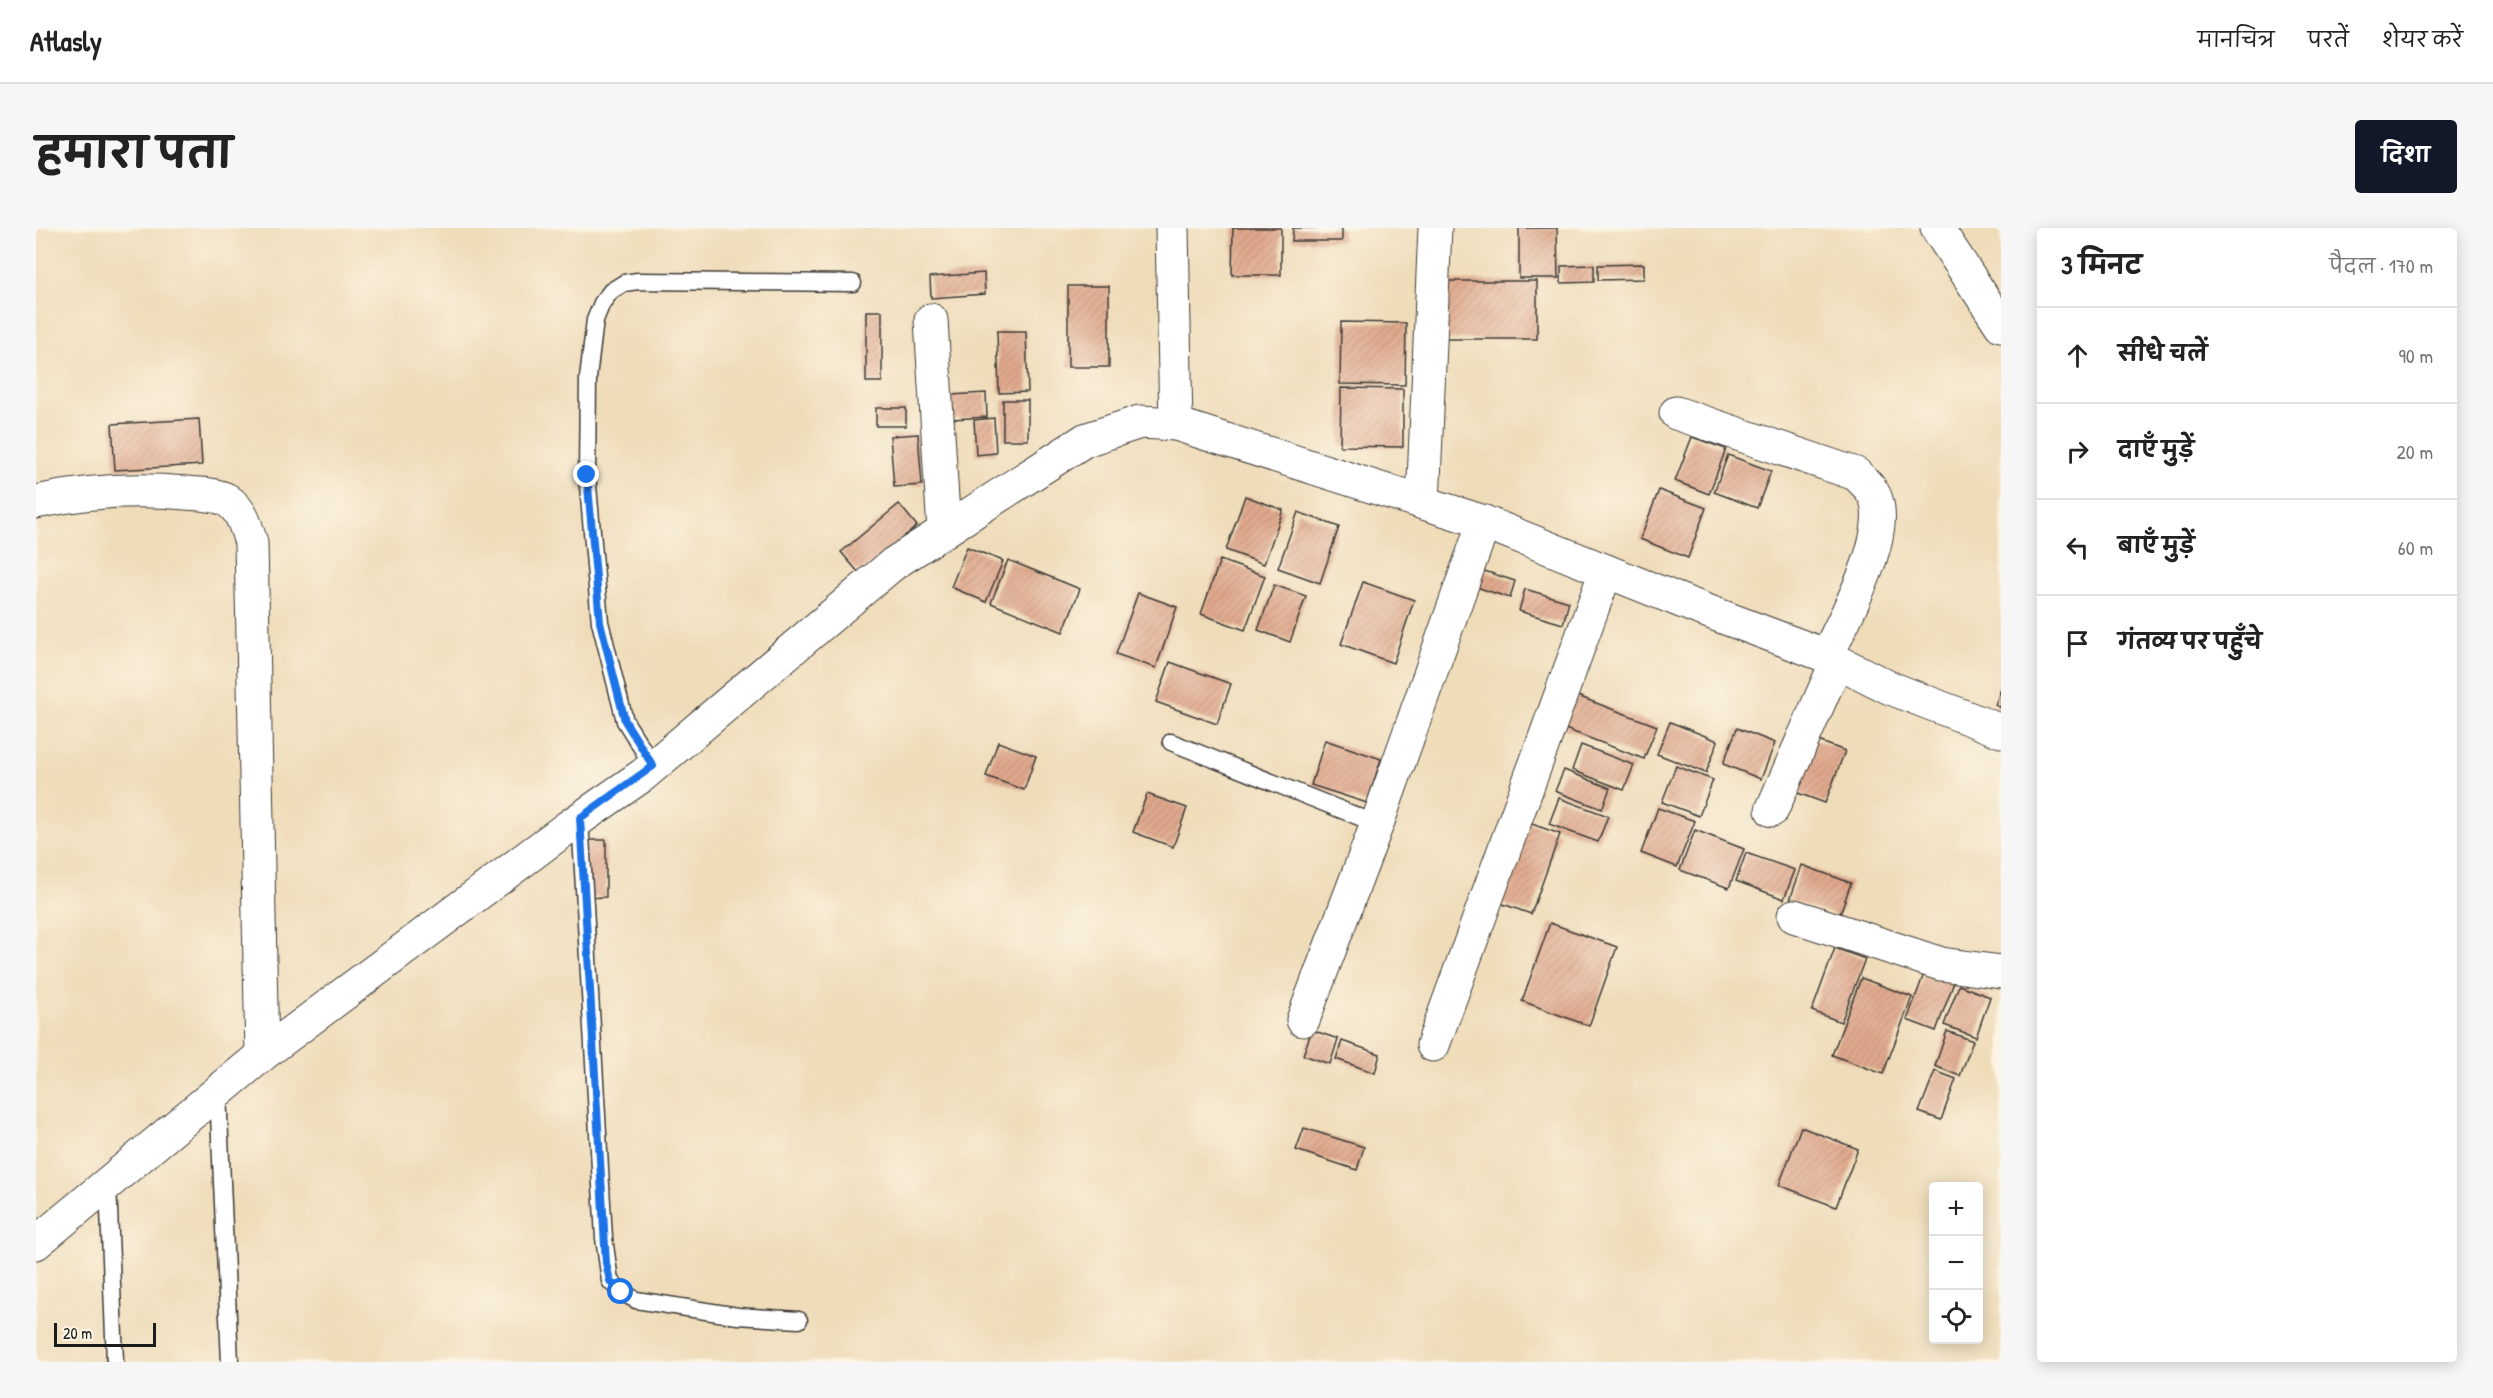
<!DOCTYPE html>
<html lang="hi">
<meta charset="utf-8">
<style>
body{margin:0;font-family:"Patrick Hand","Playpen Sans Deva",sans-serif;background:#f6f6f6;color:#222}
.controls{position:absolute;right:18px;bottom:18px;display:grid;overflow:hidden;border-radius:6px;box-shadow:0 3px 15px #0003}
.controls button{width:54px;height:54px;display:grid;place-items:center;padding:0;border:0;border-bottom:2px solid #e0e0e0;background:#fff;color:#222;font:30px sans-serif}
.scale{position:absolute;left:18px;bottom:15px;width:102px;box-sizing:border-box;padding-left:6px;border:3px solid #1c1c1c;border-top:0;font-size:16px;line-height:21px;white-space:nowrap;color:#1c1c1c;-webkit-text-stroke:4px #fcf5e5;paint-order:stroke}
.stop{position:absolute;width:18px;height:18px;margin:-14px;border:4px solid #1a73e8;border-radius:50%;background:#fff}
.stop.end{background:#1a73e8;border-color:#fff;box-shadow:0 2px 6px #0008}
.list{margin:0;padding:0;list-style:none}
h2{display:flex;justify-content:space-between;align-items:center;height:78px;margin:0;padding:0 24px;font-size:26px}
h2 small{font-size:20px;font-weight:400;color:#767676}
.list li{display:grid;grid-template-columns:39px 1fr auto;gap:18px;align-items:center;box-sizing:border-box;height:96px;padding:0 24px;border-top:2px solid #e0e0e0}
.list b{display:block;font-size:22px;white-space:nowrap}
.list em{font-size:20px;font-style:normal;color:#767676}
.icon{flex:none;width:33px;height:33px;fill:none;stroke:currentColor;stroke-width:2;stroke-linecap:round;stroke-linejoin:round}
.map{position:relative;flex:none;width:1965px;height:1134px;overflow:hidden;border-radius:6px}
header{display:flex;align-items:center;gap:36px;box-sizing:border-box;height:84px;padding:0 30px;background:#fff;border-bottom:2px solid #e0e0e0}
header strong{font-size:28px}
nav{display:flex;gap:33px;margin-inline-start:auto;font-size:21px}
.intro{display:flex;align-items:center;justify-content:space-between;box-sizing:border-box;height:144px;padding:0 36px}
h1{margin:0;font-size:42px}
.button{padding:15px 27px;border-radius:6px;background:#111827;color:#fff;font-size:21px;font-weight:700}
main{display:flex;gap:36px;padding:0 36px}
aside{flex:1;background:#fff;border-radius:6px;box-shadow:0 3px 15px #0003}
.map>svg:first-child{display:block}
.building{fill:url(#building-hatch)}
.lines{fill:none;stroke-linecap:round;stroke-linejoin:round}
.service-casing{stroke:#3c3934;stroke-width:19}
.minor-casing{stroke:#3c3934;stroke-width:35}
.service{stroke:#fff;stroke-width:16}
.minor{stroke:#fff;stroke-width:33}
.route{stroke:#1a73e8;stroke-width:8}
</style>
<header>
<strong>Atlasly</strong>
<nav><a>मानचित्र</a><a>परतें</a><a>शेयर करें</a></nav>
</header>
<div class="intro"><h1>हमारा पता</h1><a class="button">दिशा</a></div>
<main>
<div class="map">
<svg width="1965" height="1134" viewBox="0 0 1965 1134">
<defs>
<pattern id="building-hatch" width="6" height="6" patternUnits="userSpaceOnUse" patternTransform="scale(1.5)"><rect width="6" height="6" fill="#e0a98d"/><path d="M-1 1l2-2M0 6l6-6M5 7l2-2" fill="none" stroke="#c09179"/></pattern>
</defs>
<rect width="100%" height="100%" fill="#fcf5e5"/>
<filter id="ink" filterUnits="userSpaceOnUse"><feTurbulence type="fractalNoise" baseFrequency=".0167" numOctaves="2"/><feDisplacementMap in="SourceGraphic" scale="12" xChannelSelector="R" yChannelSelector="G"/><feConvolveMatrix kernelMatrix="1 2 1 2 8 2 1 2 1" color-interpolation-filters="sRGB"/></filter>
<filter id="wash" filterUnits="userSpaceOnUse"><feTurbulence type="fractalNoise" baseFrequency=".008" numOctaves="4" result="noise"/><feDisplacementMap in="SourceGraphic" scale="24" xChannelSelector="R" yChannelSelector="G"/><feGaussianBlur stdDeviation="1.35" result="paint"/><feColorMatrix in="noise" values="0 0 0 0 0 0 0 0 0 0 0 0 0 0 0 0 0 1.4 0 .05"/><feComposite in="paint" operator="in"/></filter>
<g filter="url(#wash)">
<rect width="100%" height="100%" fill="#efdcb9"/>
<g id="blocks">
<!-- building -->
<g class="building">
<polygon points="1197,0 1245,0 1245,47 1196,47"/>
<polygon points="1257,0 1306,0 1306,13 1256,13"/>
<polygon points="1483,0 1521,0 1522,50 1483,50"/>
<polygon points="1608,36 1608,51 1562,52 1562,37"/>
<polygon points="1558,37 1558,54 1525,55 1525,38"/>
<polygon points="948,45 949,66 895,70 894,49"/>
<rect x="1397" y="53" width="104" height="58"/>
<rect x="1032" y="58" width="41" height="81"/>
<rect x="830" y="83" width="16" height="71"/>
<polygon points="1305,94 1370,95 1369,157 1304,156"/>
<polygon points="961,103 990,103 992,164 963,165"/>
<polygon points="1305,160 1367,161 1367,219 1304,218"/>
<polygon points="950,165 951,189 916,191 914,167"/>
<rect x="967" y="172" width="25" height="40"/>
<rect x="840" y="180" width="30" height="18"/>
<polygon points="958,190 960,225 940,227 938,192"/>
<polygon points="163,191 166,237 79,242 76,196"/>
<polygon points="882,206 886,257 858,259 854,208"/>
<polygon points="1656,209 1690,221 1673,266 1639,253"/>
<polygon points="1692,227 1735,243 1721,280 1678,264"/>
<polygon points="1623,262 1670,280 1652,330 1604,311"/>
<polygon points="1209,268 1247,282 1228,336 1190,322"/>
<polygon points="863,276 881,298 823,345 805,324"/>
<polygon points="1262,284 1303,299 1284,355 1242,340"/>
<polygon points="931,319 967,333 950,374 915,359"/>
<polygon points="972,332 1044,361 1027,404 955,375"/>
<polygon points="1184,332 1229,348 1209,402 1165,386"/>
<polygon points="1439,340 1479,353 1474,370 1434,357"/>
<polygon points="1327,354 1378,372 1357,435 1305,416"/>
<polygon points="1238,357 1270,368 1254,414 1222,402"/>
<polygon points="1489,361 1533,374 1527,396 1483,383"/>
<polygon points="1102,365 1141,379 1120,440 1080,426"/>
<polygon points="1134,434 1195,456 1181,496 1120,474"/>
<polygon points="1965,461 1965,480 1959,477"/>
<polygon points="1531,464 1621,498 1608,531 1519,497"/>
<polygon points="1634,494 1682,513 1670,545 1621,526"/>
<polygon points="1701,500 1739,515 1725,551 1687,536"/>
<polygon points="1772,509 1809,523 1789,575 1751,561"/>
<polygon points="1289,512 1345,531 1331,575 1275,557"/>
<polygon points="962,514 1000,528 988,562 950,548"/>
<polygon points="1545,517 1598,537 1588,562 1536,542"/>
<polygon points="1640,538 1677,552 1663,588 1626,574"/>
<polygon points="1528,542 1574,560 1566,581 1519,563"/>
<polygon points="1111,566 1151,580 1137,619 1097,604"/>
<polygon points="1523,570 1572,588 1562,614 1513,596"/>
<polygon points="1622,580 1659,593 1641,639 1605,625"/>
<polygon points="1482,591 1524,606 1495,686 1453,671"/>
<polygon points="1659,602 1708,621 1693,660 1644,642"/>
<polygon points="550,612 570,612 570,669 550,670"/>
<polygon points="1710,625 1759,642 1748,671 1700,653"/>
<polygon points="1766,637 1815,655 1803,689 1754,672"/>
<polygon points="1514,695 1581,719 1553,798 1486,773"/>
<polygon points="1799,720 1829,731 1805,794 1776,783"/>
<polygon points="1892,735 1921,746 1900,803 1871,792"/>
<polygon points="1825,750 1876,769 1847,846 1796,827"/>
<polygon points="1923,757 1954,769 1940,809 1908,797"/>
<polygon points="1276,802 1302,811 1294,836 1267,827"/>
<polygon points="1911,803 1937,813 1924,848 1899,838"/>
<polygon points="1306,813 1344,826 1339,845 1300,831"/>
<polygon points="1899,843 1920,851 1905,892 1883,884"/>
<polygon points="1765,899 1822,921 1800,979 1743,957"/>
<polygon points="1268,900 1328,919 1321,942 1260,922"/>
</g>
</g>
</g>
<g filter="url(#ink)">
<use href="#blocks" fill-opacity="0" stroke="#3c3934" stroke-width="1.5"/>
<g class="lines">
<defs>
<g id="service">
<polyline points="1135,514 1341,596"/>
<polyline points="617,538 589,493 564,394 551,247 552,150 559,92 566,75 575,63 588,55 602,53 817,55"/>
<polyline points="544,590 568,1010 574,1053 585,1064 600,1072 702,1088 763,1092"/>
<polyline points="182,864 194,1134"/>
<polyline points="72,955 79,1134"/>
</g>
<g id="minor">
<polyline points="1136,0 1140,196"/>
<polyline points="1901,0 1965,97"/>
<polyline points="895,92 908,303"/>
<path d="M 1640,185 L 1820,246 C 1829,255 1838,262 1841,275 C 1851,315 1808,390 1791,428"/>
<path d="M 0,274 C 50,263 99,260 150,265 C 162,266 180,266 191,272 C 206,282 210,298 215,315 L 226,827"/>
<polyline points="1387,275 1399,0"/>
<polyline points="1736,582 1801,433"/>
<polyline points="1758,688 1905,736 1965,744"/>
<polyline points="1267,792 1341,596 1448,294"/>
<polyline points="1397,817 1570,343"/>
<polyline points="0,1015 226,827 532,599 607,547 857,336 1049,212 1104,194 1140,196 1448,294 1655,377 1791,428 1852,459 1965,503"/>
</g>
</defs>
<!-- service casing -->
<use href="#service" class="service-casing"/>
<!-- minor casing -->
<use href="#minor" class="minor-casing"/>
<!-- service -->
<use href="#service" class="service"/>
<!-- minor -->
<use href="#minor" class="minor"/>
</g>
</g>
<g class="lines" filter="url(#ink)">
<!-- route -->
<polyline class="route" points="551,247 564,394 589,493 617,538 544,590 570,1035 574,1053 585,1064"/>
</g>
</svg>
<div class="controls">
<button>+</button>
<button>−</button>
<button><svg class="icon" aria-label="locate" viewBox="0 0 24 24"><circle cx="12" cy="12" r="6"/><path d="M12 2v4M12 18v4M2 12h4M18 12h4"/></svg></button>
</div>
<div class="scale">20 m</div>
<div class="stop" style="left:585px;top:1064px"></div>
<div class="stop end" style="left:551px;top:247px"></div>
</div>
<aside>
<h2>3 मिनट<small>पैदल · 170 m</small></h2>
<ul class="list">
<li><svg class="icon" aria-label="ahead" viewBox="0 0 24 24"><path d="M12 20V5M6 11l6-6 6 6"/></svg><div><b>सीधे चलें</b></div><em>90 m</em></li>
<li><svg class="icon" aria-label="right" viewBox="0 0 24 24"><path d="M7 20v-9h11M14 6l5 5-5 5"/></svg><div><b>दाएँ मुड़ें</b></div><em>20 m</em></li>
<li><svg class="icon" aria-label="left" viewBox="0 0 24 24"><path d="M17 20v-9H6M10 6l-5 5 5 5"/></svg><div><b>बाएँ मुड़ें</b></div><em>60 m</em></li>
<li><svg class="icon" aria-label="arrive" viewBox="0 0 24 24"><path d="M6 21V4h12l-3 4 3 4H6"/></svg><div><b>गंतव्य पर पहुँचे</b></div></li>
</ul>
</aside>
</main>
